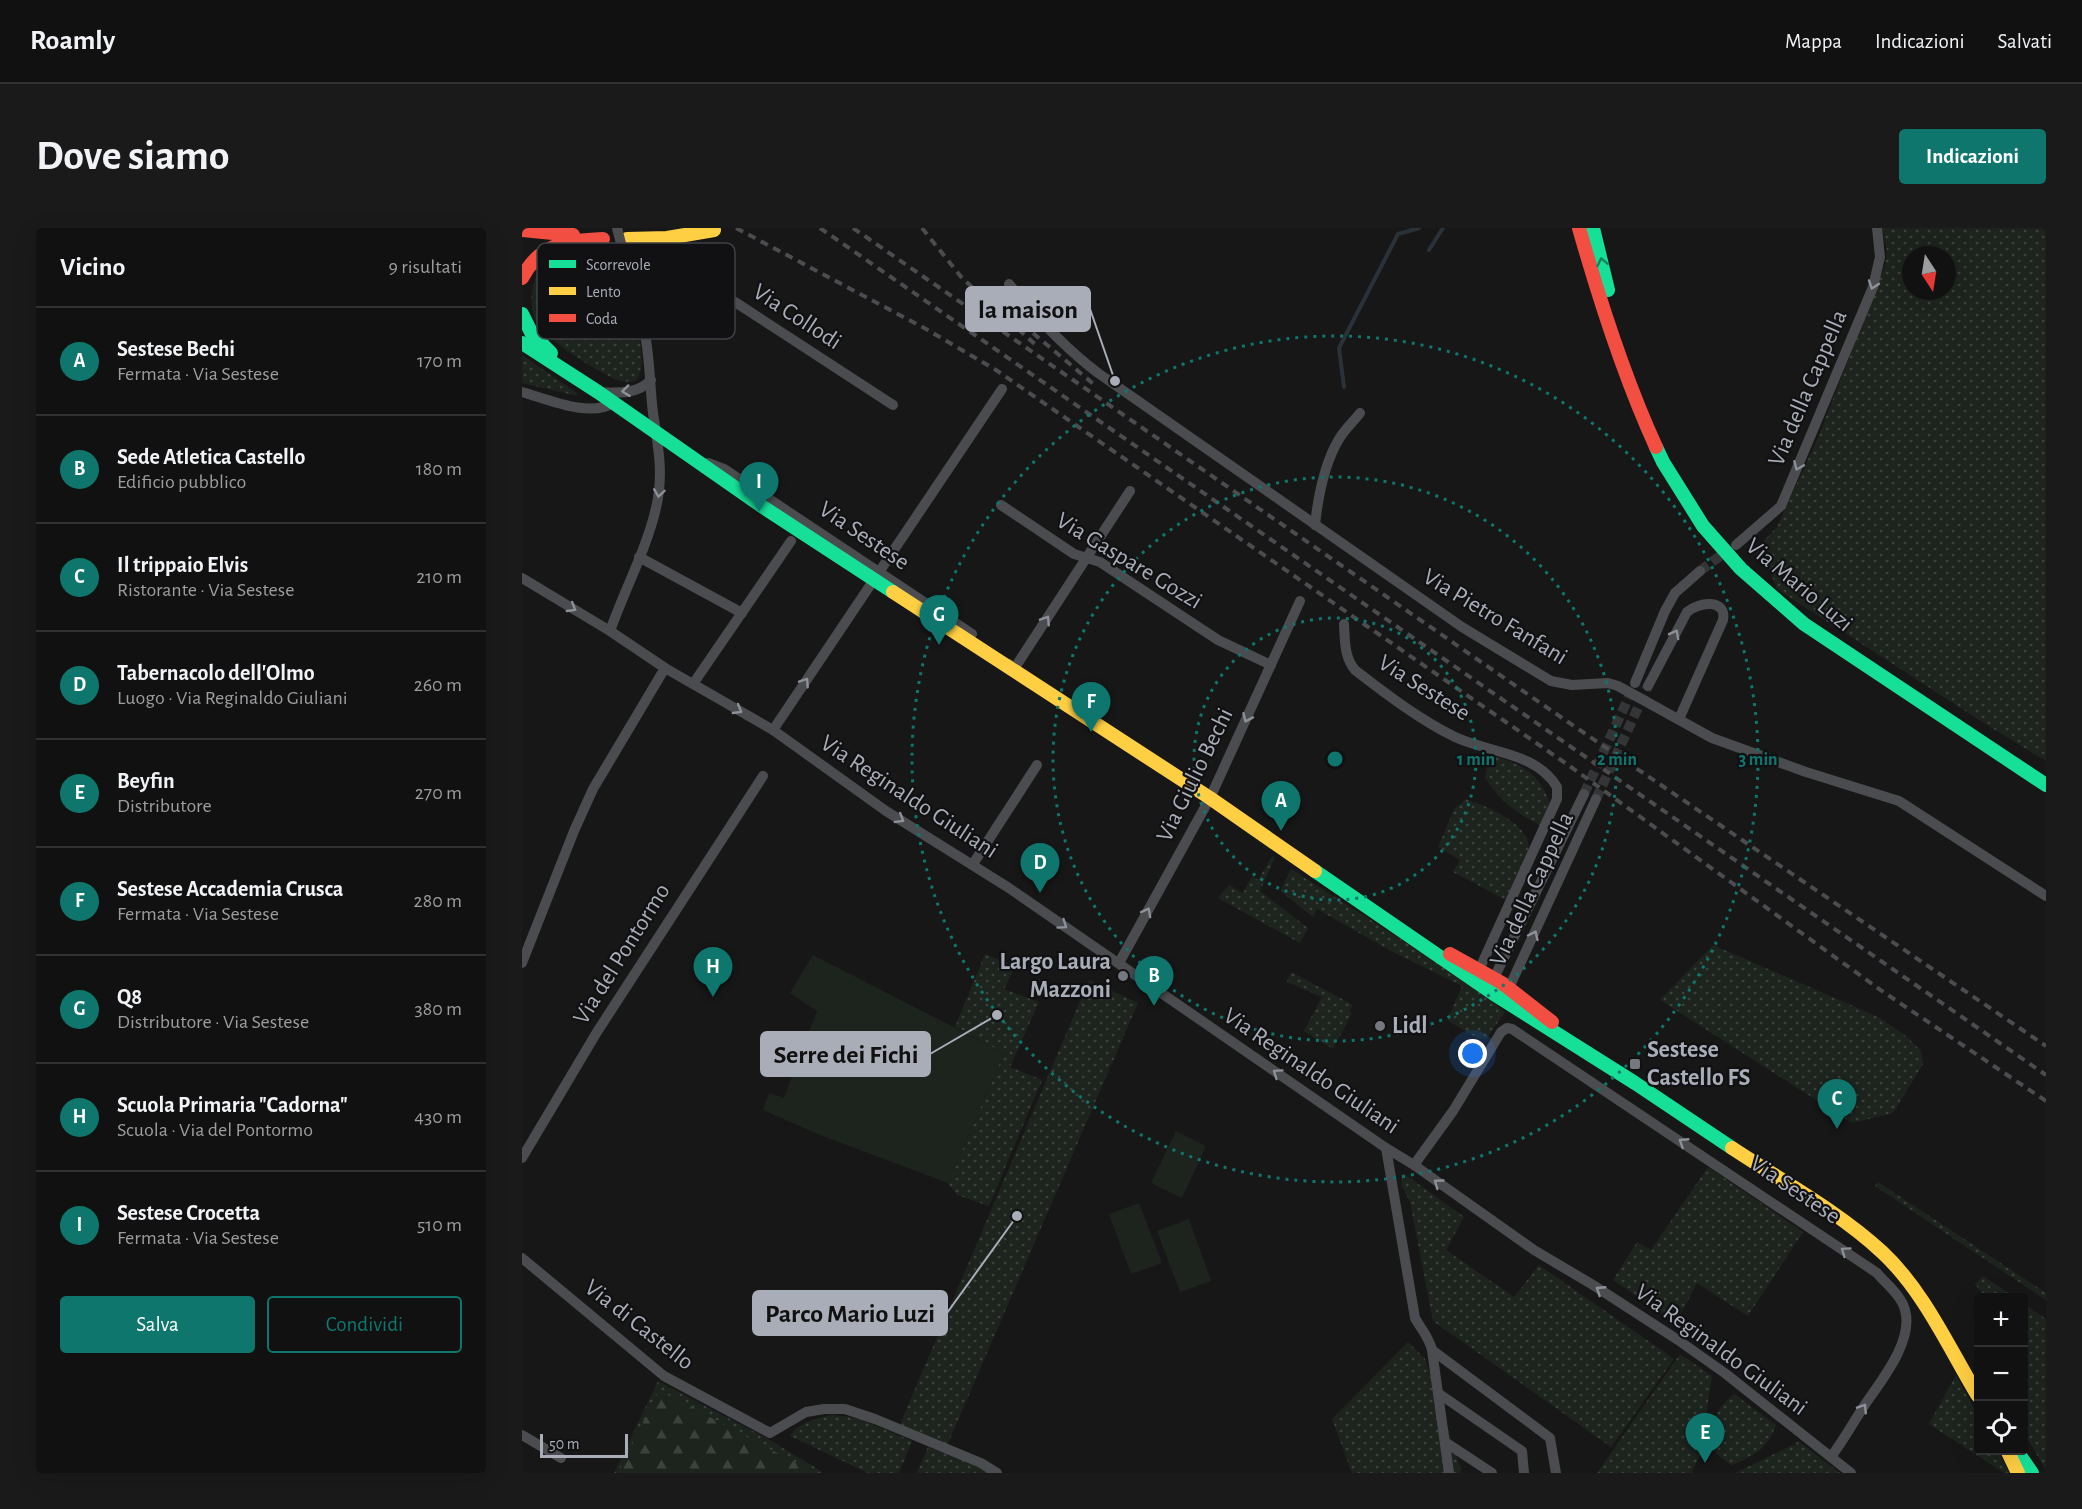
<!DOCTYPE html>
<html lang="it">
<meta charset="utf-8">
<style>
body{margin:0;font-family:"Alegreya Sans",sans-serif;background:#1a1a1a;color:#f1f3f6}
.controls{position:absolute;right:18px;bottom:18px;display:grid;overflow:hidden;border-radius:6px;box-shadow:0 6px 24px #0002}
.controls button{width:54px;height:54px;display:grid;place-items:center;padding:0;border:0;border-bottom:2px solid #303131;background:#111;color:#f1f3f6;font:30px sans-serif}
.compass{position:absolute;left:1380px;top:18px;width:54px;height:54px;border-radius:50%;background:#111;box-shadow:0 6px 24px #0002;rotate:168deg}
.scale{position:absolute;left:18px;bottom:15px;width:88px;box-sizing:border-box;padding-left:6px;border:3px solid #a8adb8;border-top:0;font-size:16px;line-height:21px;white-space:nowrap;color:#a8adb8;-webkit-text-stroke:4px #111113;paint-order:stroke}
.you{position:absolute;left:951px;top:826px;width:21px;height:21px;margin:-15px;border:4px solid #fff;border-radius:50%;background:#1a73e8;box-shadow:0 0 0 9px #1a73e833}
.badge{display:grid;place-items:center;width:39px;height:39px;border-radius:50%;background:#0f766e;color:#fff;font-size:20px;font-weight:700}
.pin{position:absolute;translate:-50% -50px;filter:drop-shadow(0 2px 3px #0008)}
.pin::after{content:'';position:absolute;top:32px;width:21px;height:18px;background:inherit;clip-path:polygon(0 0,100% 0,50% 100%)}
.list{margin:0;padding:0;list-style:none}
h2{display:flex;justify-content:space-between;align-items:center;height:78px;margin:0;padding:0 24px;font-size:26px}
h2 small{font-size:20px;font-weight:400;color:#9c9d9f}
.list li{display:grid;grid-template-columns:39px 1fr auto;gap:18px;align-items:center;box-sizing:border-box;height:108px;padding:0 24px;border-top:2px solid #303131}
.list b{display:block;font-size:22px;white-space:nowrap}
.list p{margin:0;font-size:20px;white-space:nowrap;color:#9c9d9f}
.list em{font-size:20px;font-style:normal;color:#9c9d9f}
.actions{display:flex;gap:12px;padding:18px 24px}
.actions a{flex:1;padding:14px 0;border:2px solid #0f766e;border-radius:6px;text-align:center;font-size:21px;color:#0f766e}
.actions .main{background:#0f766e;color:#fff}
.icon{flex:none;width:33px;height:33px;fill:none;stroke:currentColor;stroke-width:2;stroke-linecap:round;stroke-linejoin:round}
.map{position:relative;flex:none;width:1524px;height:1245px;overflow:hidden;border-radius:6px}
header{display:flex;align-items:center;gap:36px;box-sizing:border-box;height:84px;padding:0 30px;background:#111;border-bottom:2px solid #303131}
header strong{font-size:28px}
nav{display:flex;gap:33px;margin-inline-start:auto;font-size:21px}
.intro{display:flex;align-items:center;justify-content:space-between;box-sizing:border-box;height:144px;padding:0 36px}
h1{margin:0;font-size:42px}
.button{padding:15px 27px;border-radius:6px;background:#0f766e;color:#fff;font-size:21px;font-weight:700}
main{display:flex;gap:36px;padding:0 36px}
aside{flex:1;background:#111;border-radius:6px;box-shadow:0 6px 24px #0002}
.map>svg:first-child{display:block}
.grass{fill:url(#grass-dots);fill-rule:evenodd}
.forest{fill:url(#forest-firs)}
.garden{fill:#1d241e}
.lines{fill:none;stroke-linecap:round;stroke-linejoin:round}
.stream{stroke:#2a3239;stroke-width:4}
.street-tunnel{stroke:#343537;stroke-width:10;stroke-dasharray:10 5;stroke-linecap:butt}
.street{stroke:#4b4c50;stroke-width:10}
.fast{stroke:#16e098;stroke-width:14}
.slow{stroke:#ffcf43;stroke-width:14}
.jam{stroke:#f24e42;stroke-width:14}
.rail{stroke:#4b4c4f;stroke-width:4;stroke-dasharray:8 6;stroke-linecap:butt}
.street-bridge{stroke:#4b4c50;stroke-width:10}
.oneway{stroke:#14835c}
.oneway2{stroke:#8c9099}
.ring{fill:none;stroke:#0f766e;stroke-width:3;stroke-dasharray:3 6}
.poi-dot{fill:#757880;stroke:#111113;stroke-width:2}
.labels{text-anchor:middle;dominant-baseline:central;stroke-width:4.5;stroke-linejoin:round;paint-order:stroke}
.street-label{font-size:24px;fill:#a8adb8;stroke:#111113}
.poi-label{font-size:24px;font-weight:bold;fill:#a8adb8;stroke:#111113;text-anchor:start}
.key{fill:#111113;stroke:#3e4045;stroke-width:1.5}
.key-label{font-size:16px;fill:#a8adb8}
.centre{fill:#0f766e;stroke:#111113;stroke-width:3}
.ring-label{font-size:18px;text-anchor:middle;font-weight:bold;fill:#0f766e;stroke:#111113;stroke-width:4.5;stroke-linejoin:round;paint-order:stroke}
.leader{fill:none;stroke:#a8adb8;stroke-width:2}
.callout-dot{fill:#a8adb8;stroke:#111113;stroke-width:2}
.callout{fill:#a8adb8;stroke:#a8adb8;stroke-width:2}
.callout-label{font-size:26px;text-anchor:middle;font-weight:bold;fill:#111}
</style>
<header>
<strong>Roamly</strong>
<nav><a>Mappa</a><a>Indicazioni</a><a>Salvati</a></nav>
</header>
<div class="intro"><h1>Dove siamo</h1><a class="button">Indicazioni</a></div>
<main>
<aside>
<h2>Vicino<small>9 risultati</small></h2>
<ul class="list">
<li><span class="badge">A</span><div><b>Sestese Bechi</b><p>Fermata · Via Sestese</p></div><em>170 m</em></li>
<li><span class="badge">B</span><div><b>Sede Atletica Castello</b><p>Edificio pubblico</p></div><em>180 m</em></li>
<li><span class="badge">C</span><div><b>Il trippaio Elvis</b><p>Ristorante · Via Sestese</p></div><em>210 m</em></li>
<li><span class="badge">D</span><div><b>Tabernacolo dell'Olmo</b><p>Luogo · Via Reginaldo Giuliani</p></div><em>260 m</em></li>
<li><span class="badge">E</span><div><b>Beyfin</b><p>Distributore</p></div><em>270 m</em></li>
<li><span class="badge">F</span><div><b>Sestese Accademia Crusca</b><p>Fermata · Via Sestese</p></div><em>280 m</em></li>
<li><span class="badge">G</span><div><b>Q8</b><p>Distributore · Via Sestese</p></div><em>380 m</em></li>
<li><span class="badge">H</span><div><b>Scuola Primaria &quot;Cadorna&quot;</b><p>Scuola · Via del Pontormo</p></div><em>430 m</em></li>
<li><span class="badge">I</span><div><b>Sestese Crocetta</b><p>Fermata · Via Sestese</p></div><em>510 m</em></li>
</ul>
<div class="actions"><a class="main">Salva</a><a>Condividi</a></div>
</aside>
<div class="map">
<svg width="1524" height="1245" viewBox="0 0 1524 1245">
<defs>
<pattern id="grass-dots" width="8" height="8" patternUnits="userSpaceOnUse" patternTransform="scale(1.5)"><rect width="8" height="8" fill="#1d241e"/><path d="M2 2h.1M6 6h.1" fill="none" stroke="#3b413d" stroke-width="1.8" stroke-linecap="round"/></pattern>
<pattern id="forest-firs" width="22" height="20" patternUnits="userSpaceOnUse" patternTransform="scale(1.5)"><rect width="22" height="20" fill="#1d241e"/><path d="M5 1l3.5 6h-7zM16 11l3.5 6h-7z" fill="#3b413d"/></pattern>
</defs>
<rect width="100%" height="100%" fill="#171717"/>
<!-- grass -->
<g class="grass">
<path d="M 1360,0 L 1524,0 L 1524,533 L 1465,497 L 1255,361 L 1244,333 L 1231,324 L 1255,299 L 1295,212 L 1363,38 L 1365,23 ZM 1389,27 L 1425,27 L 1425,63 L 1389,63 Z"/>
<path d="M 55,20 L 93,23 C 100,48 134,136 113,153 C 106,154 101,154 95,152 C 77,145 26,112 15,97 C 0,61 17,26 55,20 Z"/>
<polygon points="0,127 55,165 55,168 0,155"/>
<path d="M 968,527 C 1000,536 1018,545 1029,578 L 1018,597 C 995,586 976,571 963,549 Z"/>
<path d="M 944,571 C 964,578 1013,597 1006,625 C 1003,640 991,659 984,672 L 931,644 L 938,632 L 916,619 L 932,581 Z"/>
<polygon points="750,628 753,629 738,663 786,700 778,715 696,670 707,657 721,665 730,648 736,652"/>
<polygon points="769,641 949,756 983,784 965,810 957,811 925,792 940,758 869,723 795,681 791,689 761,665 759,662"/>
<polygon points="1191,717 1356,789 1384,808 1399,823 1401,836 1371,885 1330,895 1138,772"/>
<polygon points="463,726 493,738 482,761 517,774 488,839 520,852 467,978 435,967 426,955 482,825 433,799"/>
<polygon points="769,744 831,777 827,783 830,785 811,821 782,803 800,769 765,754"/>
<polygon points="567,752 616,775 424,1220 376,1201"/>
<polygon points="1186,939 1281,1004 1226,1088 1175,1055 1154,1095 1091,1052 1115,1014 1129,1022"/>
<polygon points="881,945 942,989 924,1022 992,1069 1017,1037 1152,1131 1089,1219 911,1093 888,974 879,956"/>
<polygon points="1356,954 1524,1065 1524,1072 1353,958"/>
<polygon points="1461,1048 1492,1069 1463,1069 1453,1056"/>
<polygon points="1502,1076 1524,1091 1524,1242 1502,1205"/>
<polygon points="886,1114 903,1131 940,1245 830,1245 810,1191"/>
<polygon points="1158,1126 1190,1148 1178,1228 1170,1243 1172,1245 1075,1245"/>
<polygon points="1434,1147 1456,1188 1456,1222 1475,1223 1488,1245 1482,1245 1407,1196"/>
<polygon points="136,1153 246,1211 299,1243 299,1245 92,1245"/>
<path d="M 1212,1166 L 1254,1197 C 1246,1220 1231,1229 1209,1237 L 1187,1220 C 1188,1197 1194,1180 1212,1166 Z"/>
<path d="M 309,1187 L 336,1190 L 390,1213 L 377,1245 L 346,1245 L 268,1208 C 276,1194 294,1191 309,1187 Z"/>
<polygon points="1276,1213 1318,1245 1213,1245 1273,1216"/>
<polygon points="406,1219 459,1239 468,1245 395,1245"/>
</g>
<!-- forest -->
<polygon class="forest" points="137,1162 289,1243 288,1245 96,1245"/>
<!-- garden -->
<g class="garden">
<polygon points="291,727 482,825 426,955 298,907 241,882 247,865 262,870 295,783 268,765"/>
<polygon points="654,903 684,918 660,970 629,955"/>
<polygon points="617,975 640,1035 609,1046 587,986"/>
<polygon points="667,991 689,1053 658,1064 635,1003"/>
</g>
<g class="lines">
<!-- stream -->
<g class="stream">
<polyline points="907,22 921,0"/>
<polyline points="822,159 817,120 876,6 897,0"/>
</g>
<!-- street-tunnel -->
<g class="street-tunnel">
<polyline points="1178,343 1209,320"/>
<polyline points="1062,566 1112,458"/>
<polyline points="1074,571 1126,458"/>
</g>
<!-- street -->
<g class="street">
<path d="M 487,56 C 514,89 542,119 576,145 L 940,399 L 1029,453 L 1050,457 L 1086,455 L 1096,458 L 1190,510 L 1284,544 L 1377,573 L 1524,668"/>
<polyline points="113,68 129,63 150,61 171,64 213,74 371,177"/>
<path d="M 0,164 C 25,171 68,190 91,175"/>
<path d="M 76,164 C 95,165 115,167 129,152"/>
<polyline points="186,235 202,241 450,406"/>
<polyline points="479,277 552,326 578,334 696,412 749,437"/>
<path d="M 793,297 C 796,269 802,236 817,211 C 823,201 832,193 838,185"/>
<polyline points="1214,317 1259,278 1351,59 1358,29 1355,0"/>
<polyline points="117,329 220,385"/>
<polyline points="0,350 88,403 143,440 251,502 364,583 487,660 864,920 892,937 1012,1022 1071,1057 1156,1112 1204,1146 1329,1245"/>
<path d="M 822,396 C 823,412 822,429 833,442 C 864,466 898,492 933,509 C 967,525 1014,524 1035,559 L 1035,571 L 957,742"/>
<path d="M 88,403 C 102,363 125,320 134,280 C 142,247 136,217 131,185 C 128,161 128,136 124,112 C 121,91 113,71 108,50"/>
<polyline points="487,436 492,441 608,263"/>
<polyline points="1113,455 1143,383 1153,365 1178,343"/>
<polyline points="171,456 269,313"/>
<path d="M 1126,458 L 1165,384 C 1176,374 1205,370 1201,392 L 1157,491"/>
<polyline points="251,502 480,161"/>
<polyline points="451,636 515,537"/>
<polyline points="0,735 52,603 71,561 143,440"/>
<polyline points="597,735 688,570 778,373"/>
<polyline points="975,753 972,750 1062,566"/>
<polyline points="982,758 987,760 1074,571"/>
<path d="M 864,920 L 893,1090 C 899,1101 907,1109 910,1122 L 927,1245"/>
<polyline points="0,930 75,804 241,548"/>
<path d="M 892,937 L 931,883 L 979,804 L 985,800 L 990,801 L 1355,1045 C 1364,1056 1379,1067 1383,1082 C 1392,1113 1359,1153 1342,1178 C 1331,1195 1321,1213 1309,1229"/>
<polyline points="0,1030 142,1148 248,1205 284,1184 302,1181 323,1181 353,1191 459,1235 475,1245"/>
<polyline points="910,1122 1028,1210 1034,1245"/>
<polyline points="916,1165 1000,1223 1002,1245"/>
<polyline points="0,1207 39,1230"/>
<polyline points="923,1214 970,1245"/>
</g>
<!-- fast -->
<g class="fast">
<polyline points="1071,0 1086,62"/>
<polyline points="0,86 10,106 29,125"/>
<polyline points="0,115 76,164 241,279 371,364"/>
<polyline points="1134,219 1141,234 1181,298 1219,341 1282,396 1524,557"/>
<polyline points="793,643 972,766 1113,855 1210,920"/>
<polyline points="1494,1222 1510,1245"/>
</g>
<!-- slow -->
<g class="slow">
<polyline points="105,11 145,10 192,2"/>
<polyline points="371,364 688,570 793,643"/>
<path d="M 1210,920 C 1260,953 1317,984 1360,1024 C 1402,1063 1427,1120 1456,1168"/>
<polyline points="1485,1222 1496,1245"/>
</g>
<!-- jam -->
<g class="jam">
<path d="M 1057,0 C 1078,74 1102,149 1134,219"/>
<polyline points="0,2 51,7"/>
<path d="M 0,50 C 18,15 45,13 81,11"/>
<polyline points="928,726 980,755 1030,794"/>
</g>
<!-- rail -->
<g class="rail">
<polyline points="214,0 404,101 474,142 1049,539 1360,763 1524,873"/>
<polyline points="298,0 1524,847"/>
<polyline points="331,0 1046,494 1524,818"/>
<polyline points="400,0 440,50 516,119"/>
<polyline points="511,105 575,159"/>
</g>
<!-- street-bridge -->
<polyline class="street-bridge" points="95,0 108,50"/>
</g>
<!-- one-way arrows -->
<defs><path id="oneway-chevron" d="M-2-3.5L2.5 0L-2 3.5" fill="none" stroke-width="1.6" stroke-linecap="round" stroke-linejoin="round" transform="scale(1.5)"/></defs>
<use class="oneway" href="#oneway-chevron" transform="translate(1080 34) rotate(-102)"/>
<g class="oneway2">
<use href="#oneway-chevron" transform="translate(1351 57) rotate(109)"/>
<use href="#oneway-chevron" transform="translate(104 163) rotate(173)"/>
<use href="#oneway-chevron" transform="translate(1276 238) rotate(113)"/>
<use href="#oneway-chevron" transform="translate(137 265) rotate(98)"/>
<use href="#oneway-chevron" transform="translate(50 380) rotate(31)"/>
<use href="#oneway-chevron" transform="translate(524 392) rotate(-57)"/>
<use href="#oneway-chevron" transform="translate(1153 406) rotate(-62)"/>
<use href="#oneway-chevron" transform="translate(283 454) rotate(-56)"/>
<use href="#oneway-chevron" transform="translate(216 482) rotate(30)"/>
<use href="#oneway-chevron" transform="translate(725 490) rotate(114)"/>
<use href="#oneway-chevron" transform="translate(378 591) rotate(31)"/>
<use href="#oneway-chevron" transform="translate(625 684) rotate(-61)"/>
<use href="#oneway-chevron" transform="translate(541 697) rotate(35)"/>
<use href="#oneway-chevron" transform="translate(1012 707) rotate(-65)"/>
<use href="#oneway-chevron" transform="translate(755 845) rotate(-145)"/>
<use href="#oneway-chevron" transform="translate(1161 914) rotate(-147)"/>
<use href="#oneway-chevron" transform="translate(916 955) rotate(-144)"/>
<use href="#oneway-chevron" transform="translate(1323 1023) rotate(-145)"/>
<use href="#oneway-chevron" transform="translate(1078 1062) rotate(-147)"/>
<use href="#oneway-chevron" transform="translate(1341 1180) rotate(-57)"/>
</g>
<!-- distance rings -->
<g class="ring">
<circle cx="813" cy="531" r="141"/>
<circle cx="813" cy="531" r="282"/>
<circle cx="813" cy="531" r="423"/>
</g>
<!-- markers -->
<g class="poi-dot">
<circle cx="601" cy="748" r="6"/>
<circle cx="858" cy="798" r="6"/>
<rect x="1107" y="830" width="12" height="12" rx="3"/>
</g>
<g class="labels">
<!-- street labels -->
<g class="street-label">
<text transform="translate(275 89) rotate(33)">Via Collodi</text>
<text transform="translate(1286 160) rotate(-67)">Via della Cappella</text>
<text transform="translate(342 308) rotate(34)">Via Sestese</text>
<text transform="translate(607 333) rotate(31)">Via Gaspare Gozzi</text>
<text transform="translate(1277 357) rotate(40)">Via Mario Luzi</text>
<text transform="translate(973 389) rotate(31)">Via Pietro Fanfani</text>
<text transform="translate(902 460) rotate(32)">Via Sestese</text>
<text transform="translate(673 547) rotate(-64)">Via Giulio Bechi</text>
<text transform="translate(387 569) rotate(33)">Via Reginaldo Giuliani</text>
<text transform="translate(1010 661) rotate(-65)">Via della Cappella</text>
<text transform="translate(100 726) rotate(-58)">Via del Pontormo</text>
<text transform="translate(789 843) rotate(34)">Via Reginaldo Giuliani</text>
<text transform="translate(1273 962) rotate(34)">Via Sestese</text>
<text transform="translate(117 1097) rotate(38)">Via di Castello</text>
<text transform="translate(1199 1122) rotate(36)">Via Reginaldo Giuliani</text>
</g>
<!-- poi labels -->
<g class="poi-label">
<text x="589" y="734" text-anchor="end">Largo Laura<tspan x="589" dy="28">Mazzoni</tspan></text>
<text x="870" y="798">Lidl</text>
<text x="1125" y="822">Sestese<tspan x="1125" dy="28">Castello FS</tspan></text>
</g>
</g>
<!-- legend -->
<rect x="15" y="15" width="198" height="96" rx="9" class="key"/>
<rect x="27" y="32" width="27" height="8" fill="#16e098"/>
<rect x="27" y="59" width="27" height="8" fill="#ffcf43"/>
<rect x="27" y="86" width="27" height="8" fill="#f24e42"/>
<g class="key-label">
<text x="64" y="42">Scorrevole</text>
<text x="64" y="69">Lento</text>
<text x="64" y="96">Coda</text>
</g>
<circle cx="813" cy="531" r="9" class="centre"/>
<g class="ring-label">
<text x="954" y="537">1 min</text>
<text x="1095" y="537">2 min</text>
<text x="1236" y="537">3 min</text>
</g>
<!-- callouts -->
<path class="leader" d="M593 153L568 81M475 787L408 826M495 988L425 1085"/>
<g class="callout-dot">
<circle cx="593" cy="153" r="6"/>
<circle cx="475" cy="787" r="6"/>
<circle cx="495" cy="988" r="6"/>
</g>
<g class="callout">
<rect x="444" y="59" width="124" height="44" rx="6"/>
<rect x="239" y="804" width="169" height="44" rx="6"/>
<rect x="231" y="1063" width="194" height="44" rx="6"/>
</g>
<g class="callout-label">
<text x="506" y="90">la maison</text>
<text x="324" y="835">Serre dei Fichi</text>
<text x="328" y="1094">Parco Mario Luzi</text>
</g>
</svg>
<div class="controls">
<button>+</button>
<button>−</button>
<button><svg class="icon" aria-label="locate" viewBox="0 0 24 24"><circle cx="12" cy="12" r="6"/><path d="M12 2v4M12 18v4M2 12h4M18 12h4"/></svg></button>
</div>
<svg class="compass" viewBox="-18 -18 36 36"><path d="M0-13l5 13h-10z" fill="#e53935"/><path d="M0 13l5-13h-10z" fill="#9c9d9f"/></svg>
<div class="scale">50 m</div>
<div class="you"></div>
<div class="pin badge" style="left:759px;top:603px">A</div>
<div class="pin badge" style="left:632px;top:778px">B</div>
<div class="pin badge" style="left:1315px;top:901px">C</div>
<div class="pin badge" style="left:518px;top:665px">D</div>
<div class="pin badge" style="left:1183px;top:1235px">E</div>
<div class="pin badge" style="left:569px;top:504px">F</div>
<div class="pin badge" style="left:417px;top:417px">G</div>
<div class="pin badge" style="left:191px;top:769px">H</div>
<div class="pin badge" style="left:237px;top:284px">I</div>
</div>
</main>
